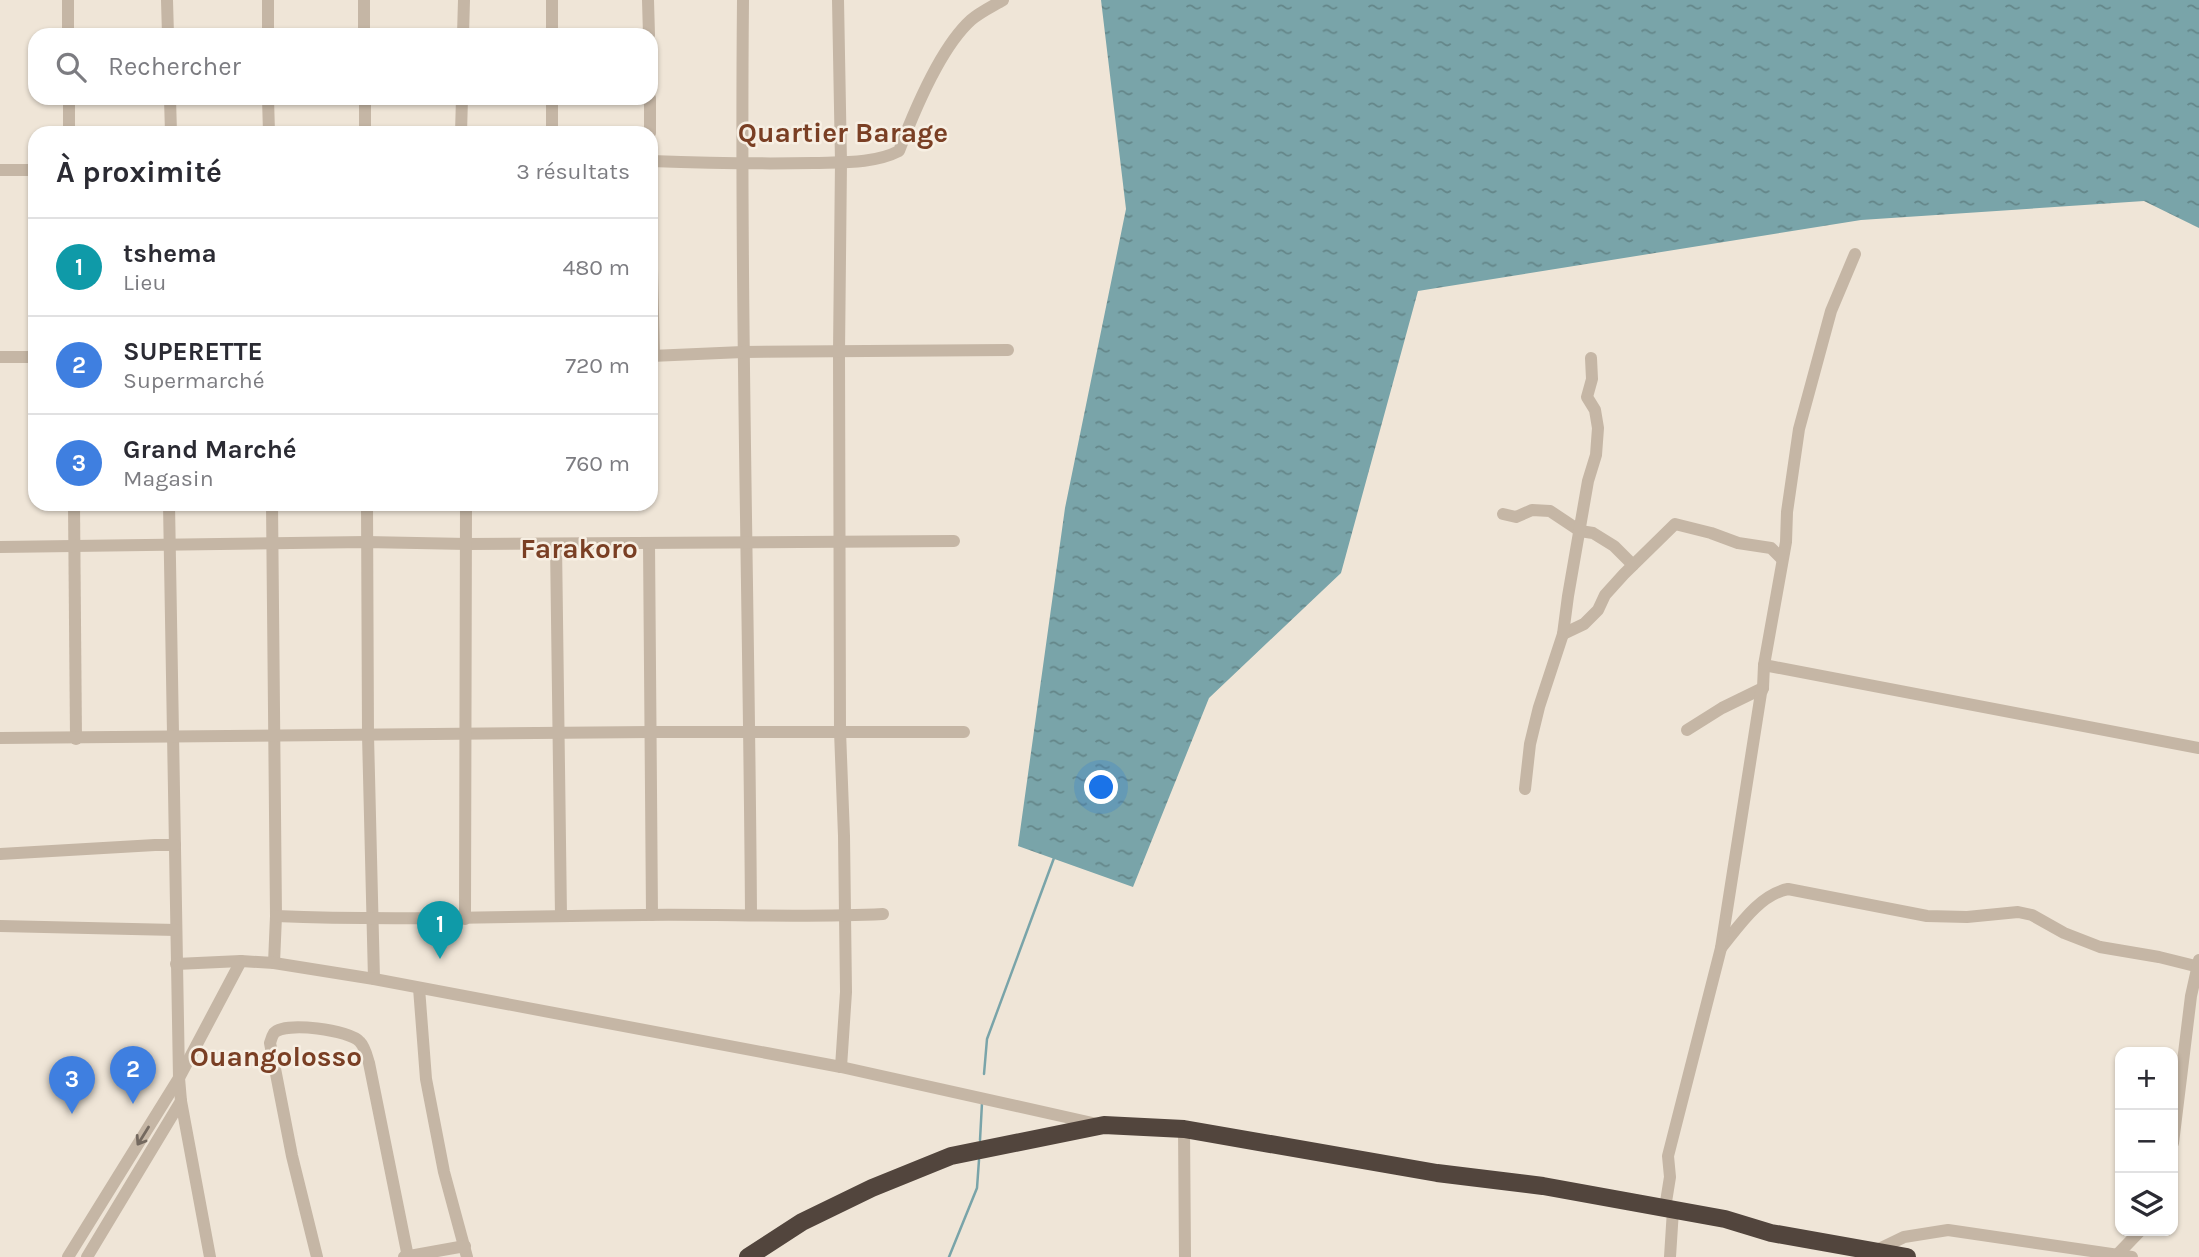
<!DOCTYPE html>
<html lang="fr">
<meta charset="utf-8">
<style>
body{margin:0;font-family:Karla,sans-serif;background:#f2f2f3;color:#2b2b33}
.controls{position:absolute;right:21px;bottom:21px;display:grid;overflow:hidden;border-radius:14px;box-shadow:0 2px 5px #0004}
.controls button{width:63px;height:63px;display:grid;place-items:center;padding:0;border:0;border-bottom:2px solid #e1e1e2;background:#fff;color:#2b2b33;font:35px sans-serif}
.you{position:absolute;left:1102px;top:788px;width:24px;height:24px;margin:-18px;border:5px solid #fff;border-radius:50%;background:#1a73e8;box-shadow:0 0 0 10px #1a73e833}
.badge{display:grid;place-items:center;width:46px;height:46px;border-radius:50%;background:#ea580c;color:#fff;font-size:23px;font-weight:700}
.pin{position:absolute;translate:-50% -58px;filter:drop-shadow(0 2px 4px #0008)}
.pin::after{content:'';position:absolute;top:37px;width:24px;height:21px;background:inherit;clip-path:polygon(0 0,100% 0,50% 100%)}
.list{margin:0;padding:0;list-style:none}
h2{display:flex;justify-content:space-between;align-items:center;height:91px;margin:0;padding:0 28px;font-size:30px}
h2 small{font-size:23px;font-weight:400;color:#7c7c81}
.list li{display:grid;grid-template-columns:46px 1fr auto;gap:21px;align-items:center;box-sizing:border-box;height:98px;padding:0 28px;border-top:2px solid #e1e1e2}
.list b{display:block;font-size:26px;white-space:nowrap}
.list p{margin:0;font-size:23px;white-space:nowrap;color:#7c7c81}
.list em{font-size:23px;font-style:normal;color:#7c7c81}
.icon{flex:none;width:38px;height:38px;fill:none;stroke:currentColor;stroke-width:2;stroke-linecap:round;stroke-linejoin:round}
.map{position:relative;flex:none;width:2199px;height:1257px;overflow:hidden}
.search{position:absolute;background:#fff;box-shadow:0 2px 5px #0004;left:28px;top:28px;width:630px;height:77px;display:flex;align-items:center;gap:18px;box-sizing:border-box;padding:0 24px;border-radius:21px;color:#7c7c81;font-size:26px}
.panel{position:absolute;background:#fff;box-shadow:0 2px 5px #0004;left:28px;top:126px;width:630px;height:385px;border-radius:21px}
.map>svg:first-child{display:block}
.water{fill:url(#water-ripples)}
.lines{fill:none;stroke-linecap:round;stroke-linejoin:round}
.stream{stroke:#79a4a9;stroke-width:2.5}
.minor{stroke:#c5b6a5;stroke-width:12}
.highway{stroke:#52453d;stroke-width:18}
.oneway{stroke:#74695f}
.labels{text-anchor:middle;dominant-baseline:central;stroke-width:5;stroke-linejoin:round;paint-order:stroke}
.neighbourhood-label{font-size:28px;font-weight:bold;fill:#7a3f24;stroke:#f7efe3}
</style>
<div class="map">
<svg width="2199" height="1257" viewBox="0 0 2199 1257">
<defs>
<pattern id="water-ripples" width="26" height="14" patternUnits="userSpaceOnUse" patternTransform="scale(1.75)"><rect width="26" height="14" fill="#79a4a9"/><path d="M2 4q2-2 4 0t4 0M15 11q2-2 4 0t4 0" fill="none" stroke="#648689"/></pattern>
</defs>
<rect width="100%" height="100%" fill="#efe5d7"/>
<!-- water -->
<polygon class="water" points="1101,0 2199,0 2199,228 2144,201 1861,220 1418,291 1341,573 1209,698 1133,887 1018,846 1065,508 1126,209"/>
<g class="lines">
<!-- stream -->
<g class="stream">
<polyline points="984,1074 987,1039 1054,858"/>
<polyline points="980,1140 982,1103"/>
<polyline points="949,1257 977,1188 979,1160"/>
</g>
<!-- minor -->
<g class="minor">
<polyline points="68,0 68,35"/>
<polyline points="167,0 168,35"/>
<polyline points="268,0 268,35"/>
<polyline points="364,0 364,35"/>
<polyline points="552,0 552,35"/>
<polyline points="648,0 649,35"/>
<path d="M 743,0 C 740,305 749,609 751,914"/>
<polyline points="838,0 841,162 839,353 840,731 844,836 846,992 841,1067"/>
<polyline points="463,35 464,0"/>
<polyline points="69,98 69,133"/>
<polyline points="170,98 171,133"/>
<polyline points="268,98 269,133"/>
<polyline points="365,98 365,133"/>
<polyline points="552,98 552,133"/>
<polyline points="650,98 650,133"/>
<polyline points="461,133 462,98"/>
<path d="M 651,161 C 705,163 759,164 813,163 C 840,162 874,164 899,151 C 913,114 941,47 971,20 C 980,12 993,6 1003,0"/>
<polyline points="0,170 35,170"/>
<polyline points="651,225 654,356"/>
<polyline points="651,356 743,352 1008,350"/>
<polyline points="0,357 35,357"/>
<polyline points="74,504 76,739"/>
<polyline points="169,504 179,1078 181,1101 210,1257"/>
<polyline points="272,504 276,916 274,963"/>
<polyline points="367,504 368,735 374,979"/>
<polyline points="1503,514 1516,517 1532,510 1550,511 1580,531 1593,533 1614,546 1633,565"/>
<polyline points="649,543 652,915"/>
<polyline points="556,544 561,916"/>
<polyline points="0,547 366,542 467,544 954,541"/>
<polyline points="1563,634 1584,624 1598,610 1605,595 1624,574 1675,524 1711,533 1738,543 1771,548 1782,559"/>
<polyline points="1764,665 2199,748"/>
<polyline points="1687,730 1722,708 1763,688"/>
<polyline points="0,738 650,732 964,732"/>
<polyline points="1525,789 1530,744 1539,707 1563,634 1568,596 1588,481 1596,455 1598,428 1595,410 1587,397 1592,379 1591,358"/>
<polyline points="0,854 155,845 175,845"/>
<path d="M 276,916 C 398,921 521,916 643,915 C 723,914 804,918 883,914"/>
<polyline points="465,919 466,504"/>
<polyline points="0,926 176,930"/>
<path d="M 1721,948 C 1739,926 1759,895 1788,889 L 1927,916 L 1967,917 L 2018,912 L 2032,915 L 2064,933 L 2100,947 L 2159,957 L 2199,967"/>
<polyline points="176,964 241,961 274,963 374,979 841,1067 1097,1124"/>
<polyline points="419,988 426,1079 444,1172 467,1257"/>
<polyline points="1184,1129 1185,1257"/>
<polyline points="2173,1143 2191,996 2199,960"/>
<polyline points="1665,1208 1670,1177 1668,1156 1721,948 1761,693 1763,688 1764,665 1786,542 1787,512 1799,429 1831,311 1855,254"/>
<polyline points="1873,1252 1904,1237 1948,1230 2132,1257"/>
<polyline points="2117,1255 2140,1231"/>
<polyline points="68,1257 179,1078 241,961"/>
<polyline points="87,1257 181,1101"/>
<path d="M 317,1257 L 292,1156 L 270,1043 C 271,1040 272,1036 274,1033 C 285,1021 350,1030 360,1042 C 365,1047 367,1057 369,1063 L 408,1257"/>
<polyline points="404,1257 465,1246"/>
<polyline points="1670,1257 1673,1210"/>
</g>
<!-- highway -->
<polyline class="highway" points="748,1257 802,1222 872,1188 951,1156 1104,1125 1184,1129 1437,1173 1543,1186 1725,1219 1771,1233 1907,1257"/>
</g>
<!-- one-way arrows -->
<defs><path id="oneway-shaft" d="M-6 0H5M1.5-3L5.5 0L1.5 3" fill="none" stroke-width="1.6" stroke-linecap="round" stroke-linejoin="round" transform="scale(1.75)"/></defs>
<use class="oneway" href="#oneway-shaft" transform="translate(143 1136) rotate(122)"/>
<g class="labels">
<!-- neighbourhood labels -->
<g class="neighbourhood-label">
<text x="843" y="132">Quartier Barage</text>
<text x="579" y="548">Farakoro</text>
<text x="276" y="1056">Ouangolosso</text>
</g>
</g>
</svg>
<div class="controls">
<button>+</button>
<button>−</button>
<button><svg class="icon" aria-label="layers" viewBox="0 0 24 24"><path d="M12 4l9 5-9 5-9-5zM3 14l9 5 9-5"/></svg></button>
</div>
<div class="you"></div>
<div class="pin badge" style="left:440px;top:959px;background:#0f9aa8">1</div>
<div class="pin badge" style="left:133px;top:1104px;background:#3f7fe0">2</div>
<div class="pin badge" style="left:72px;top:1114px;background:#3f7fe0">3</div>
<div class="search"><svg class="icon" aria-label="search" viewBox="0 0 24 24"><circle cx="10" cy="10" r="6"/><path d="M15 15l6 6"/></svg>Rechercher</div>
<section class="panel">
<h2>À proximité<small>3 résultats</small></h2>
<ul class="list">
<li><span class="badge" style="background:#0f9aa8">1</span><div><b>tshema</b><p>Lieu</p></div><em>480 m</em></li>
<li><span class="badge" style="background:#3f7fe0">2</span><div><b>SUPERETTE</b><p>Supermarché</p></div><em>720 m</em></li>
<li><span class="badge" style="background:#3f7fe0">3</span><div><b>Grand Marché</b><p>Magasin</p></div><em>760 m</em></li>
</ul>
</section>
</div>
